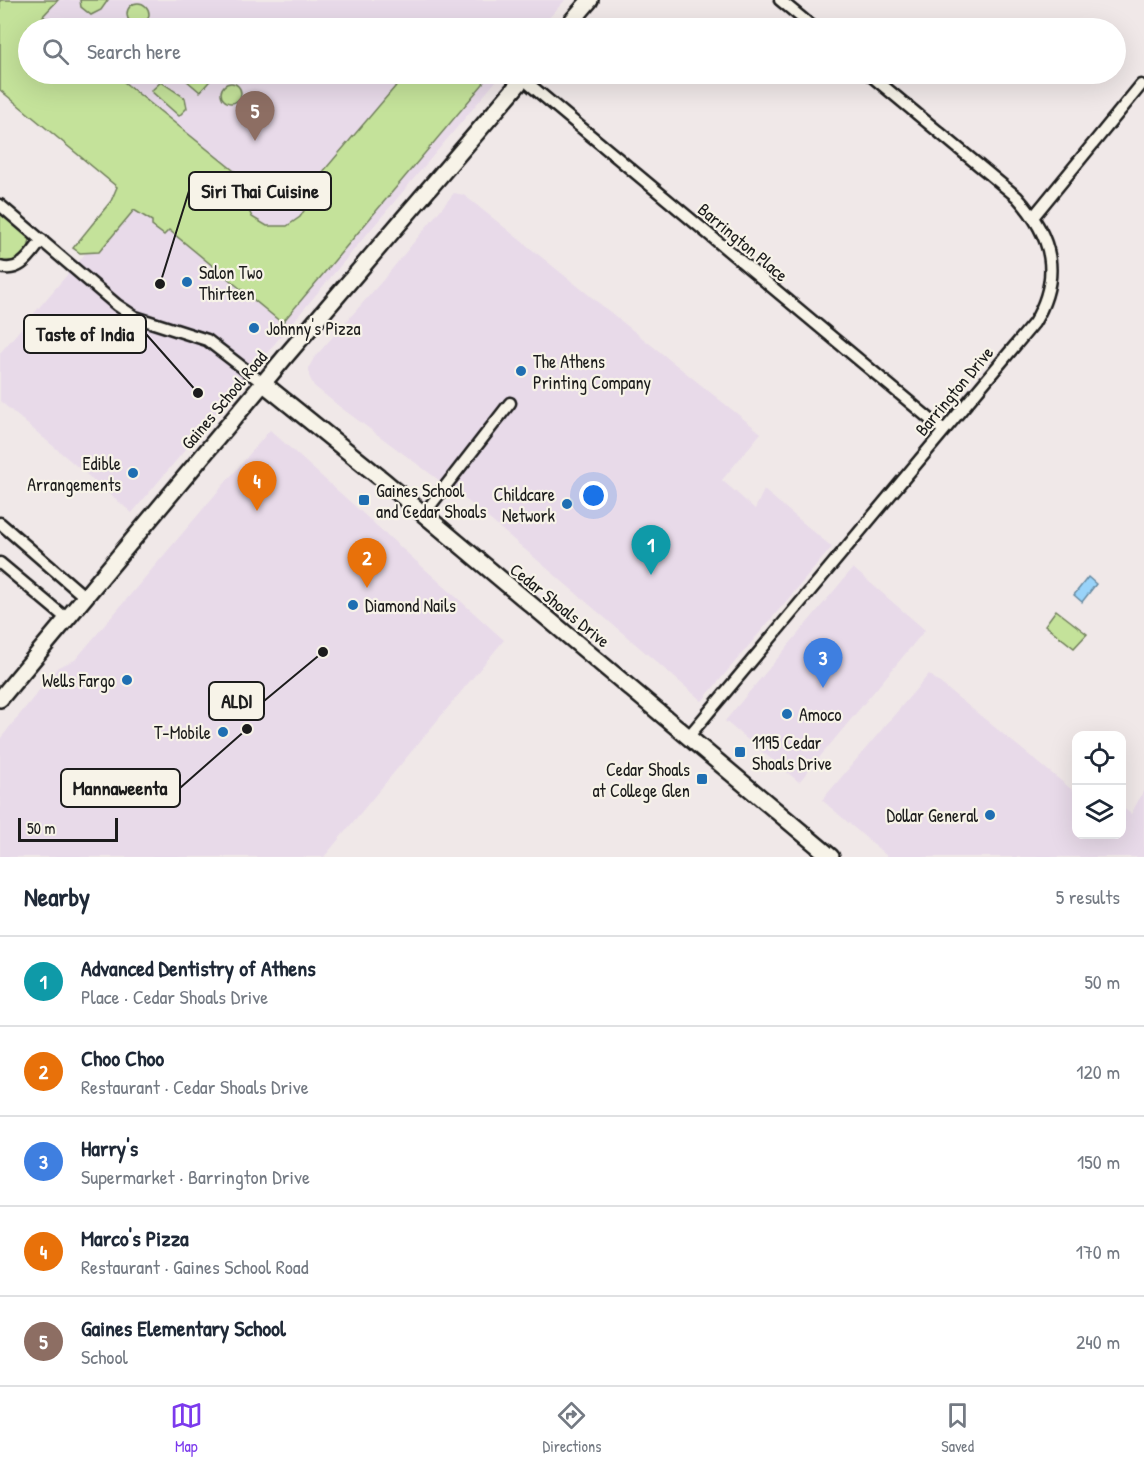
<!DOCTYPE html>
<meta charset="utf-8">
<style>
body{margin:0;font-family:"Patrick Hand",sans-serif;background:#f2f2f3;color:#1f2937}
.controls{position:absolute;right:18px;bottom:18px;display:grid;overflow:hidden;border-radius:12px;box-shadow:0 6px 24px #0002}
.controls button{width:54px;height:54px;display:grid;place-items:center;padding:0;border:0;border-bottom:2px solid #e0e1e3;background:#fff;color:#1f2937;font:30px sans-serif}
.scale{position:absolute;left:18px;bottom:15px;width:100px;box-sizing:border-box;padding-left:6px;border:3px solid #1c1c1c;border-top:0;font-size:16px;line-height:21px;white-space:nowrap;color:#1c1c1c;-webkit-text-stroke:4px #f7f3e8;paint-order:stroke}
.you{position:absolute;left:594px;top:496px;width:21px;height:21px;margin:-15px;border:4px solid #fff;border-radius:50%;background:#1a73e8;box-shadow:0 0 0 9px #1a73e833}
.badge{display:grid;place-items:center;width:39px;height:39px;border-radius:50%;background:#7c3aed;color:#fff;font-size:20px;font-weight:700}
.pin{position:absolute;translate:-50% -50px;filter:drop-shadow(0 2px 3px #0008)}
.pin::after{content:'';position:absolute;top:32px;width:21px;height:18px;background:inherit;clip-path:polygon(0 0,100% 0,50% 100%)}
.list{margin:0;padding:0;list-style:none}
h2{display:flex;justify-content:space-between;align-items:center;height:78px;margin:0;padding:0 24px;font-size:26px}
h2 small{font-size:20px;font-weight:400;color:#747a83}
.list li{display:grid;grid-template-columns:39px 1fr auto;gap:18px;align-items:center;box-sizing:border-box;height:90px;padding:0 24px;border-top:2px solid #e0e1e3}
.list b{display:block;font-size:22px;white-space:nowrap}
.list p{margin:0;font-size:20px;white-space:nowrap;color:#747a83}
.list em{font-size:20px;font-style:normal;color:#747a83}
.icon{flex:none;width:33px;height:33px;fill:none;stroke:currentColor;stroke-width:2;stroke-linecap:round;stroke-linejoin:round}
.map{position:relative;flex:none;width:1144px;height:857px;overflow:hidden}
.search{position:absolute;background:#fff;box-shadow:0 6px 24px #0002;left:18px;right:18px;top:18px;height:66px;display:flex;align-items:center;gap:15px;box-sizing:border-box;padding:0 21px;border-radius:33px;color:#747a83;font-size:22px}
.sheet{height:528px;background:#fff}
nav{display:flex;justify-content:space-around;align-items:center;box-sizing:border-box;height:84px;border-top:2px solid #e0e1e3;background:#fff;font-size:16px;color:#747a83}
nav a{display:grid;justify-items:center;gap:3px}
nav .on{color:#7c3aed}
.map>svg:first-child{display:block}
.built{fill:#e8dae9}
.green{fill:#c4e29a;stroke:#707f5b;stroke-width:1.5}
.water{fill:#99d3f9;stroke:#678aa1;stroke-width:1.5}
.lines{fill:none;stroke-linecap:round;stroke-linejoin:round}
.street-casing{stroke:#1c1c1c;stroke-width:15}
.secondary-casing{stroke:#1c1c1c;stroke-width:20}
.street{stroke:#f7f3e8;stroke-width:10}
.secondary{stroke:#f7f3e8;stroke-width:15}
.poi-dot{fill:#1f6fb2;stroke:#f7f3e8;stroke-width:2}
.labels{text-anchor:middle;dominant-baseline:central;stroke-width:4.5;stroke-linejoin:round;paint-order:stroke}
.street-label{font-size:18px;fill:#1c1c1c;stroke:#f7f3e8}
.poi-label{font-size:18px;fill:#1c1c1c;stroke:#f7f3e8;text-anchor:start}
.leader{fill:none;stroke:#1c1c1c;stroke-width:2}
.callout-dot{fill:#1c1c1c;stroke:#f7f3e8;stroke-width:2}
.callout{fill:#f7f3e8;stroke:#1c1c1c;stroke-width:2}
.callout-label{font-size:20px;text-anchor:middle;font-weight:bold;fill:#1c1c1c}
</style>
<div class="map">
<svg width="1144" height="857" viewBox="0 0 1144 857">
<rect width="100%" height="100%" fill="#f0e8e8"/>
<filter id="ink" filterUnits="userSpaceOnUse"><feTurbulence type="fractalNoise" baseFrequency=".0167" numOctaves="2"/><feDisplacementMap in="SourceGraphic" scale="12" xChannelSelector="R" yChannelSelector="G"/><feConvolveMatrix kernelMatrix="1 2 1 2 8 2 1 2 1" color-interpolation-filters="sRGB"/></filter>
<g filter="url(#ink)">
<!-- built -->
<g class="built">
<polygon points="0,0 565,0 540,28 28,28 28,74 502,74 132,513 0,401 0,353 133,198 0,85"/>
<polygon points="454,193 464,195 761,433 722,480 755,509 764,490 832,547 702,701 474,506 340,407 314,386 309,376 309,367 314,358 383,280"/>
<polygon points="270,430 504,640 324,857 0,857 0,739 58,667 75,660"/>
<polygon points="853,568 925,630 799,782 725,721"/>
<polygon points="929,674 1076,793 1076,834 1122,834 1122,807 1131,814 1144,790 1144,857 888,857 822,800"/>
</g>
<!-- green -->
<g class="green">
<polygon points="0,0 58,0 43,16 59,28 28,28 28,74 114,74 249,183 245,191 245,202 252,217 267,226 287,226 300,217 309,203 316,180 406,74 486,74 483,84 282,323 169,230 164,235 152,226 152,221 134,210 99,252 80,253 73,248 111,201 117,187 0,90"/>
<polygon points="80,0 108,0 101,10 91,15 81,7"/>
<circle cx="138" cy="14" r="11"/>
<polygon points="179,74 216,74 200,92"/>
<polygon points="161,82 185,98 187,108 179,116 151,91"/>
<circle cx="231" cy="93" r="10"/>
<polygon points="0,212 30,239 28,250 11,264 0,262"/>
<polygon points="1056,610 1087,634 1074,648 1045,625"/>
</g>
<!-- water -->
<polygon class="water" points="1088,577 1096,584 1082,602 1074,595"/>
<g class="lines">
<defs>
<g id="street">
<polyline points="780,0 814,28"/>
<polyline points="523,79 943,430"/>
<polyline points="0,205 117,305 135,317 207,340 264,384"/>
<polyline points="1034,216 1141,85"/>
<path d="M 0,267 C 21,273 30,255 42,240"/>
<polyline points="423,515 510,403"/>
<polyline points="0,523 85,597"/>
<polyline points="0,563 67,619"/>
<path d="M 688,737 L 1034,323 C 1062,276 1053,237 1017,197 L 869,74"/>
</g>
<g id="secondary">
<polyline points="566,28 590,0"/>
<polyline points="264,384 383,480 831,857"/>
<polyline points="0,699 285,357 527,74"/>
</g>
</defs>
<!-- street casing -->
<use href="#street" class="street-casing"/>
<!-- secondary casing -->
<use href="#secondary" class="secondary-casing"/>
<!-- street -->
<use href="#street" class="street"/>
<!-- secondary -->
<use href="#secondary" class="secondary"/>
</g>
</g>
<!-- markers -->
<g class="poi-dot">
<circle cx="187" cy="282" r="6"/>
<circle cx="254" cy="328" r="6"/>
<circle cx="521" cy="371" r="6"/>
<circle cx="133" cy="473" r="6"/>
<rect x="358" y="494" width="12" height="12" rx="3"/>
<circle cx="567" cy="504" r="6"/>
<circle cx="353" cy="605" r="6"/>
<circle cx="127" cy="680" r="6"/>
<circle cx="787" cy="714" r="6"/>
<circle cx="223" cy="732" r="6"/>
<rect x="734" y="746" width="12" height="12" rx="3"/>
<rect x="696" y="773" width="12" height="12" rx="3"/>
<circle cx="990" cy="815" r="6"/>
</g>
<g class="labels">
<!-- street labels -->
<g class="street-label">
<text transform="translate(743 242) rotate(40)">Barrington Place</text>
<text transform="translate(954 391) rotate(-50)">Barrington Drive</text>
<text transform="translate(224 400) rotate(-50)">Gaines School Road</text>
<text transform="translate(560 605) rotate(39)">Cedar Shoals Drive</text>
</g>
<!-- poi labels -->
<g class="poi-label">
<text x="199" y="272">Salon Two<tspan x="199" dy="21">Thirteen</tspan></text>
<text x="266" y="328">Johnny's Pizza</text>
<text x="533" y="361">The Athens<tspan x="533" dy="21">Printing Company</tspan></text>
<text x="121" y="463" text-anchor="end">Edible<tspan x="121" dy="21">Arrangements</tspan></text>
<text x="376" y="490">Gaines School<tspan x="376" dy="21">and Cedar Shoals</tspan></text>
<text x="555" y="494" text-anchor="end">Childcare<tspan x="555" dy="21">Network</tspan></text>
<text x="365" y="605">Diamond Nails</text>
<text x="115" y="680" text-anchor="end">Wells Fargo</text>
<text x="799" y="714">Amoco</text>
<text x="211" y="732" text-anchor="end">T-Mobile</text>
<text x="752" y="742">1195 Cedar<tspan x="752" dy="21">Shoals Drive</tspan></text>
<text x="690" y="769" text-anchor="end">Cedar Shoals<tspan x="690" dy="21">at College Glen</tspan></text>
<text x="978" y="815" text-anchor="end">Dollar General</text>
</g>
</g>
<!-- callouts -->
<path class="leader" d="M160 284L189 191M198 393L146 334M323 652L264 701M247 729L180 788"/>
<g class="callout-dot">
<circle cx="160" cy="284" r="6"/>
<circle cx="198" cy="393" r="6"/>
<circle cx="323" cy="652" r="6"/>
<circle cx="247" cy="729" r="6"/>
</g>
<g class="callout">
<rect x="189" y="172" width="142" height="38" rx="6"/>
<rect x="24" y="315" width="122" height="38" rx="6"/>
<rect x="209" y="682" width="55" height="38" rx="6"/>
<rect x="61" y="769" width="119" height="38" rx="6"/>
</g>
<g class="callout-label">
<text x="260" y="198">Siri Thai Cuisine</text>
<text x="85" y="341">Taste of India</text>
<text x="237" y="708">ALDI</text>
<text x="120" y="795">Mannaweenta</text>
</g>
</svg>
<div class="controls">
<button><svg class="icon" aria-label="locate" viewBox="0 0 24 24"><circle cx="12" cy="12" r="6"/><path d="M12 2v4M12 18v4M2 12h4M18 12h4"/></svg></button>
<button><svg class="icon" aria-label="layers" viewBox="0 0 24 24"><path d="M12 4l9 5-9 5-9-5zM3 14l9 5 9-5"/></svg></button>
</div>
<div class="scale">50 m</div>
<div class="you"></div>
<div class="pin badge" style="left:651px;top:575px;background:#0f9aa8">1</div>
<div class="pin badge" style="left:367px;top:588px;background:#e8710a">2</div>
<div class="pin badge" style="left:823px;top:688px;background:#3f7fe0">3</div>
<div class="pin badge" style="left:257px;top:511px;background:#e8710a">4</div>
<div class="pin badge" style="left:255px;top:141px;background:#8d6e63">5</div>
<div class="search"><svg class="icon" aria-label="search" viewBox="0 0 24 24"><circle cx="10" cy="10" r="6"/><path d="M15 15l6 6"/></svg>Search here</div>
</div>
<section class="sheet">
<h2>Nearby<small>5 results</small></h2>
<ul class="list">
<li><span class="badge" style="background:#0f9aa8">1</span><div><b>Advanced Dentistry of Athens</b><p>Place · Cedar Shoals Drive</p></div><em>50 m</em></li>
<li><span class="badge" style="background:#e8710a">2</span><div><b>Choo Choo</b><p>Restaurant · Cedar Shoals Drive</p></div><em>120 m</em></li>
<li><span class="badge" style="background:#3f7fe0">3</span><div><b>Harry's</b><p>Supermarket · Barrington Drive</p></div><em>150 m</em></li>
<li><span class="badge" style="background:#e8710a">4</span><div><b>Marco's Pizza</b><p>Restaurant · Gaines School Road</p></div><em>170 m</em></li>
<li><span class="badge" style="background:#8d6e63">5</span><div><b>Gaines Elementary School</b><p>School</p></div><em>240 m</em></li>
</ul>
</section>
<nav>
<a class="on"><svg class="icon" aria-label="map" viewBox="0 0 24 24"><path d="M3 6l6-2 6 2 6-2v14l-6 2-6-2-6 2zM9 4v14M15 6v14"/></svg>Map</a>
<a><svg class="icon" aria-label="directions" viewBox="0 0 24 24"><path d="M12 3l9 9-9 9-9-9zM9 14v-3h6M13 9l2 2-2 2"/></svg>Directions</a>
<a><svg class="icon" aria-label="saved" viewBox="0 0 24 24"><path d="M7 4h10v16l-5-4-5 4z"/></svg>Saved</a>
</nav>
